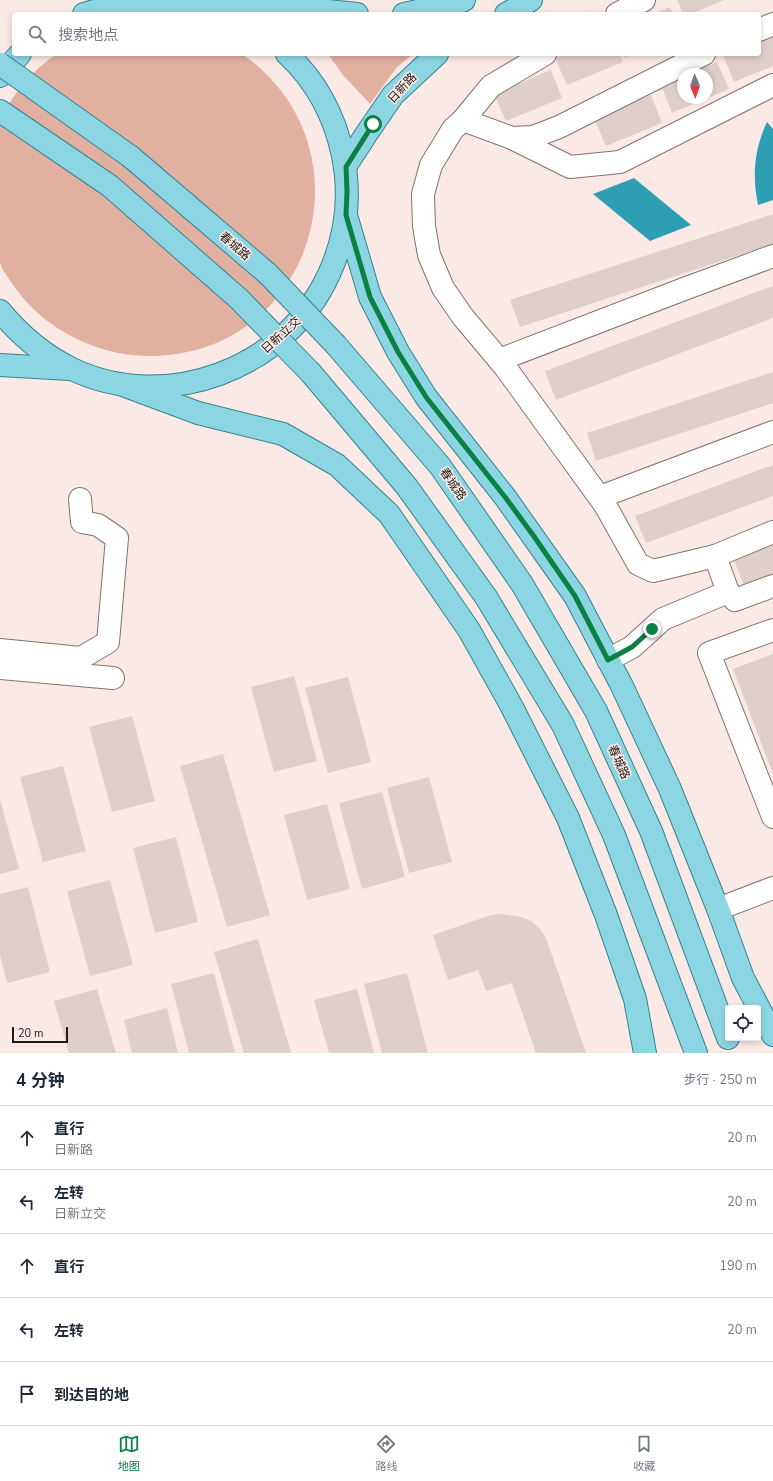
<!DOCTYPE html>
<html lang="zh">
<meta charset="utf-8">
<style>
body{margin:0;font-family:"Nunito Sans","Noto Sans SC",sans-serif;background:#f6f6f7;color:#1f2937}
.controls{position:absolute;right:12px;bottom:12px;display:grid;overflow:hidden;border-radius:4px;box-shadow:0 2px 6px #0003}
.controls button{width:36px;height:36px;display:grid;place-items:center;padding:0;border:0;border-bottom:1px solid #e0e1e3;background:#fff;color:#1f2937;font:20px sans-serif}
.compass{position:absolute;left:677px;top:68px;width:36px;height:36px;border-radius:50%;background:#fff;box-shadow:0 2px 6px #0003;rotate:178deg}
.scale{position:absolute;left:12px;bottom:10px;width:56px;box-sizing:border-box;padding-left:4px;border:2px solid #201a18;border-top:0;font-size:11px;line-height:14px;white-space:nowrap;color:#201a18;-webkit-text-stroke:3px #fae9e4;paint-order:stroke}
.stop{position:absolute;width:12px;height:12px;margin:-9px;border:3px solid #0b8043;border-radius:50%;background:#fff}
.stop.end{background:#0b8043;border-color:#fff;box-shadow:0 1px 4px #0008}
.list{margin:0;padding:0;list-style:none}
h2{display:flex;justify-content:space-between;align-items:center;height:52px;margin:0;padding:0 16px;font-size:17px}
h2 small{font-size:13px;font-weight:400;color:#747a83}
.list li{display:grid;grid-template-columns:26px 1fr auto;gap:12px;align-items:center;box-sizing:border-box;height:64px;padding:0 16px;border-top:1px solid #e0e1e3}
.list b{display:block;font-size:15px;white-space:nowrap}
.list p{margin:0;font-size:13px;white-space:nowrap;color:#747a83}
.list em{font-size:13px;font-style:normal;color:#747a83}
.icon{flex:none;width:22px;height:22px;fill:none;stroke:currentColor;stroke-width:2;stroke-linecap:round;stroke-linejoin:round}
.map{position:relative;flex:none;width:773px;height:1053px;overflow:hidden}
.search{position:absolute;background:#fff;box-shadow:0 2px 6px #0003;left:12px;right:12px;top:12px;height:44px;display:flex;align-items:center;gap:10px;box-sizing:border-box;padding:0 14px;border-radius:4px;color:#747a83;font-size:15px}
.sheet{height:372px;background:#fff}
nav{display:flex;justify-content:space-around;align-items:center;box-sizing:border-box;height:56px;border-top:1px solid #e0e1e3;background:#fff;font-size:11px;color:#747a83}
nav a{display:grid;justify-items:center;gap:2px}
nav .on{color:#0b8043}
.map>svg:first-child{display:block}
.green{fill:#e1b0a0}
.water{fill:#2e9fb3}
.building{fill:#dfcfca}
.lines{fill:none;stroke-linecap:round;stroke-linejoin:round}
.minor-casing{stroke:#81736e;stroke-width:24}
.major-casing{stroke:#358290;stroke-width:24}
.minor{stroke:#fff;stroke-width:22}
.major{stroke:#8cd6e3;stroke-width:22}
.major-bridge-casing{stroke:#358290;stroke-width:24;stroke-linecap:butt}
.major-bridge{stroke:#8cd6e3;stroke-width:22}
.route{stroke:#0b8043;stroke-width:5}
.labels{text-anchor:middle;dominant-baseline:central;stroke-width:3;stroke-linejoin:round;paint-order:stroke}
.street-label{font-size:12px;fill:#201a18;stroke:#fae9e4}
</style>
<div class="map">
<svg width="773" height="1053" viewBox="0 0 773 1053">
<rect width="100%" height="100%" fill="#fae9e4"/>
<!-- green -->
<g class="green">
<path d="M 57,54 L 242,54 C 374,146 316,350 156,356 C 119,357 83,346 53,325 C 34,312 19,295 7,276 C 4,272 1,267 0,262 C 0,250 0,233 0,221 C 0,187 0,153 0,119 C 14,93 32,70 57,54 Z"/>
<polygon points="328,54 413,54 397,67 370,104 343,75"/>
</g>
<!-- water -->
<g class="water">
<path d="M 767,122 L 773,129 L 773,200 L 758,205 C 752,175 754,150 767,122 Z"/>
<polygon points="634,178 691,225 650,241 593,194"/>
</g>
<!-- building -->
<g class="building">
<polygon points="677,0 724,0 690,14 683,14"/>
<polygon points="670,7 673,14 653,14"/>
<polygon points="773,34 773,66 734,82 723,55 759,54 759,40"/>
<polygon points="564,54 620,54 623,62 567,85 555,58"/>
<polygon points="624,54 634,54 625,58"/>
<polygon points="717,62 729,89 672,113 661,85 683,76 683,98 707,98 707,74 688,74"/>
<polygon points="551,70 562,98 506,121 494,94"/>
<polygon points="651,95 662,123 606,146 594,118"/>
<polygon points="773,214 773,244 520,327 510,300"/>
<polygon points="773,286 773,318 556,400 545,371"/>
<polygon points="773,372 773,403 596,461 587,433"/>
<polygon points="773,465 773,496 646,543 635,516"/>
<polygon points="773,545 773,577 745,588 734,560"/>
<polygon points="773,654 773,774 733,669"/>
<polygon points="294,676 317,761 274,772 251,687"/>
<polygon points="348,677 371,762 328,773 305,688"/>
<polygon points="132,716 155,801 112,812 89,727"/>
<polygon points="223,754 270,915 227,927 180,766"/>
<polygon points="63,766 86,851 43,862 20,777"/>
<polygon points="429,777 452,862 409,873 387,788"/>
<polygon points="382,792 405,877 362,889 339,803"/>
<polygon points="0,799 19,869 0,874"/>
<polygon points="327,804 350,889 307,900 284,815"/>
<polygon points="176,837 198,922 155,933 133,848"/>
<polygon points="110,880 133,965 90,976 67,891"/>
<polygon points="28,887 50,972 7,983 0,955 0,894"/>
<polygon points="501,914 521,917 531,921 539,928 546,938 586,1053 536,1053 512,983 486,991 478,970 448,980 433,935 491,915"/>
<polygon points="258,939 291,1053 244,1053 214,952"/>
<polygon points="214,973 235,1053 189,1053 171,984"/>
<polygon points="407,973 428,1053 382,1053 364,984"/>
<polygon points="97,989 116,1053 69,1053 54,1001"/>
<polygon points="357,989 374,1053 329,1053 314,1000"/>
<polygon points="167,1008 178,1053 132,1053 124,1020"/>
</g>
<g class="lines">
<defs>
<g id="minor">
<polyline points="617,14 644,0"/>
<polyline points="759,30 773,24"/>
<polyline points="704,54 559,127 533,137 512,138 463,120 453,129 431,165 423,194 424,226 429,255 443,288 463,317 505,367 605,505 638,564 653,571 715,556"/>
<polyline points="463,120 491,86 545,54"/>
<polyline points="512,138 570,167 620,162 773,85"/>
<polyline points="499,360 684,289 773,256"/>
<polyline points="600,497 773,432"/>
<polyline points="728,592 735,600 773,586"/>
<polyline points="773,630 709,653 773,817"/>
<polyline points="0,650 81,658 108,642 117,538 98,525 82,522 80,499"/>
<polyline points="608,660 632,647 663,619 728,592 715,556 773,532"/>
<polyline points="0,668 113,678"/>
<polyline points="718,909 773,888"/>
</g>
<g id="major">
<polyline points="211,9 300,8 357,14"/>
<path d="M 84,14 C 128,0 179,0 223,14"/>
<polyline points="404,14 459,2 464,0"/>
<polyline points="506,14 531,0"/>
<polyline points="0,76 20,54"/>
<polyline points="0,111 110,186 239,299"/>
<polyline points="131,157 268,274"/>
<polyline points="345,167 367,133 393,95 437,54"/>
<polyline points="346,215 370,297 398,352 426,397 505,497 575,596 622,686 670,789 718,909 743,978 773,1035"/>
<path d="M 0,311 C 20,335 43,355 72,369 C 166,414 286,369 329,274 C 346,237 351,196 343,156 C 335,117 316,81 287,54"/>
<polyline points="336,345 440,466 522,584 596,711 651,831 728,1038"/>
<polyline points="0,365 69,369"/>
<polyline points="311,373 407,487 486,597 563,725 614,835 696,1053"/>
<polyline points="120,384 198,413 283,434 337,465 389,514 469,630 512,707 568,818 606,915 635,999 645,1053"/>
</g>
</defs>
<!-- minor casing -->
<use href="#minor" class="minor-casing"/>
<!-- major casing -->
<use href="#major" class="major-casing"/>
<!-- minor -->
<use href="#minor" class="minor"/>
<!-- major -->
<use href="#major" class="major"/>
<defs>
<g id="major-bridge">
<polyline points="0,64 131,157"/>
<polyline points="268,274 336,345"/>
<polyline points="239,299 311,373"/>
</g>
</defs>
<!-- major-bridge casing -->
<use href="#major-bridge" class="major-bridge-casing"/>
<!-- major-bridge -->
<use href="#major-bridge" class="major-bridge"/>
</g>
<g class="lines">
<!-- route -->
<polyline class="route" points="373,124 346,167 347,191 346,215 370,297 398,352 426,397 505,497 533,535 575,596 608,660 632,647 652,629"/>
</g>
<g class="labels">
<!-- street labels -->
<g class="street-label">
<text transform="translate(402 88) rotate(-47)">日新路</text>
<text transform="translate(235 246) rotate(40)">春城路</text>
<text transform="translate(281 335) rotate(-42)">日新立交</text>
<text transform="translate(453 484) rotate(55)">春城路</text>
<text transform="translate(619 762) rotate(66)">春城路</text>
</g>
</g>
</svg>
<div class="controls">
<button><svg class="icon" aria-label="locate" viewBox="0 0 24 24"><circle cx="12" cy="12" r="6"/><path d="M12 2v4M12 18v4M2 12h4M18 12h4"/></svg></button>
</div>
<svg class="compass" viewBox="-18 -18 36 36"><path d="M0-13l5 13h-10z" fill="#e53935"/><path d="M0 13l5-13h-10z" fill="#747a83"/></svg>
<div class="scale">20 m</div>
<div class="stop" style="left:373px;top:124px"></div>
<div class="stop end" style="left:652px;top:629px"></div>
<div class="search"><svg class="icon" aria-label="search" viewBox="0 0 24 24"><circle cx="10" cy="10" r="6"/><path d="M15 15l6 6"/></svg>搜索地点</div>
</div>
<section class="sheet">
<h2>4 分钟<small>步行 · 250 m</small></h2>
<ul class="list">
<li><svg class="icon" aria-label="ahead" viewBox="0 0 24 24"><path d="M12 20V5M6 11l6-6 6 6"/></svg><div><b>直行</b><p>日新路</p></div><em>20 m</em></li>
<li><svg class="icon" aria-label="left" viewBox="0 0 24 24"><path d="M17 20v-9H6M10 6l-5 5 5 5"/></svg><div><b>左转</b><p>日新立交</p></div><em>20 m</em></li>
<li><svg class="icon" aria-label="ahead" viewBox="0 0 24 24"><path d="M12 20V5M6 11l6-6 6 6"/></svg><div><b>直行</b></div><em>190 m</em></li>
<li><svg class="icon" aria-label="left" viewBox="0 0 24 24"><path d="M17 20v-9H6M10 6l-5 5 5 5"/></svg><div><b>左转</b></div><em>20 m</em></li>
<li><svg class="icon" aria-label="arrive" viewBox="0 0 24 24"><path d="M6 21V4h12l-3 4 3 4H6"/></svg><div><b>到达目的地</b></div></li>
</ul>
</section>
<nav>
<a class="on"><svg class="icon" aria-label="map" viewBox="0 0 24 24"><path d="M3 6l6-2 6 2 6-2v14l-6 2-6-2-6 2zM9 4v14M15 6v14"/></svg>地图</a>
<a><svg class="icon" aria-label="directions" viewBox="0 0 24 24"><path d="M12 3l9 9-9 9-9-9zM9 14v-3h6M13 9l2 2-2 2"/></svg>路线</a>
<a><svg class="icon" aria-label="saved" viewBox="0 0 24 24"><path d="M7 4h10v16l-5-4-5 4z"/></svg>收藏</a>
</nav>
